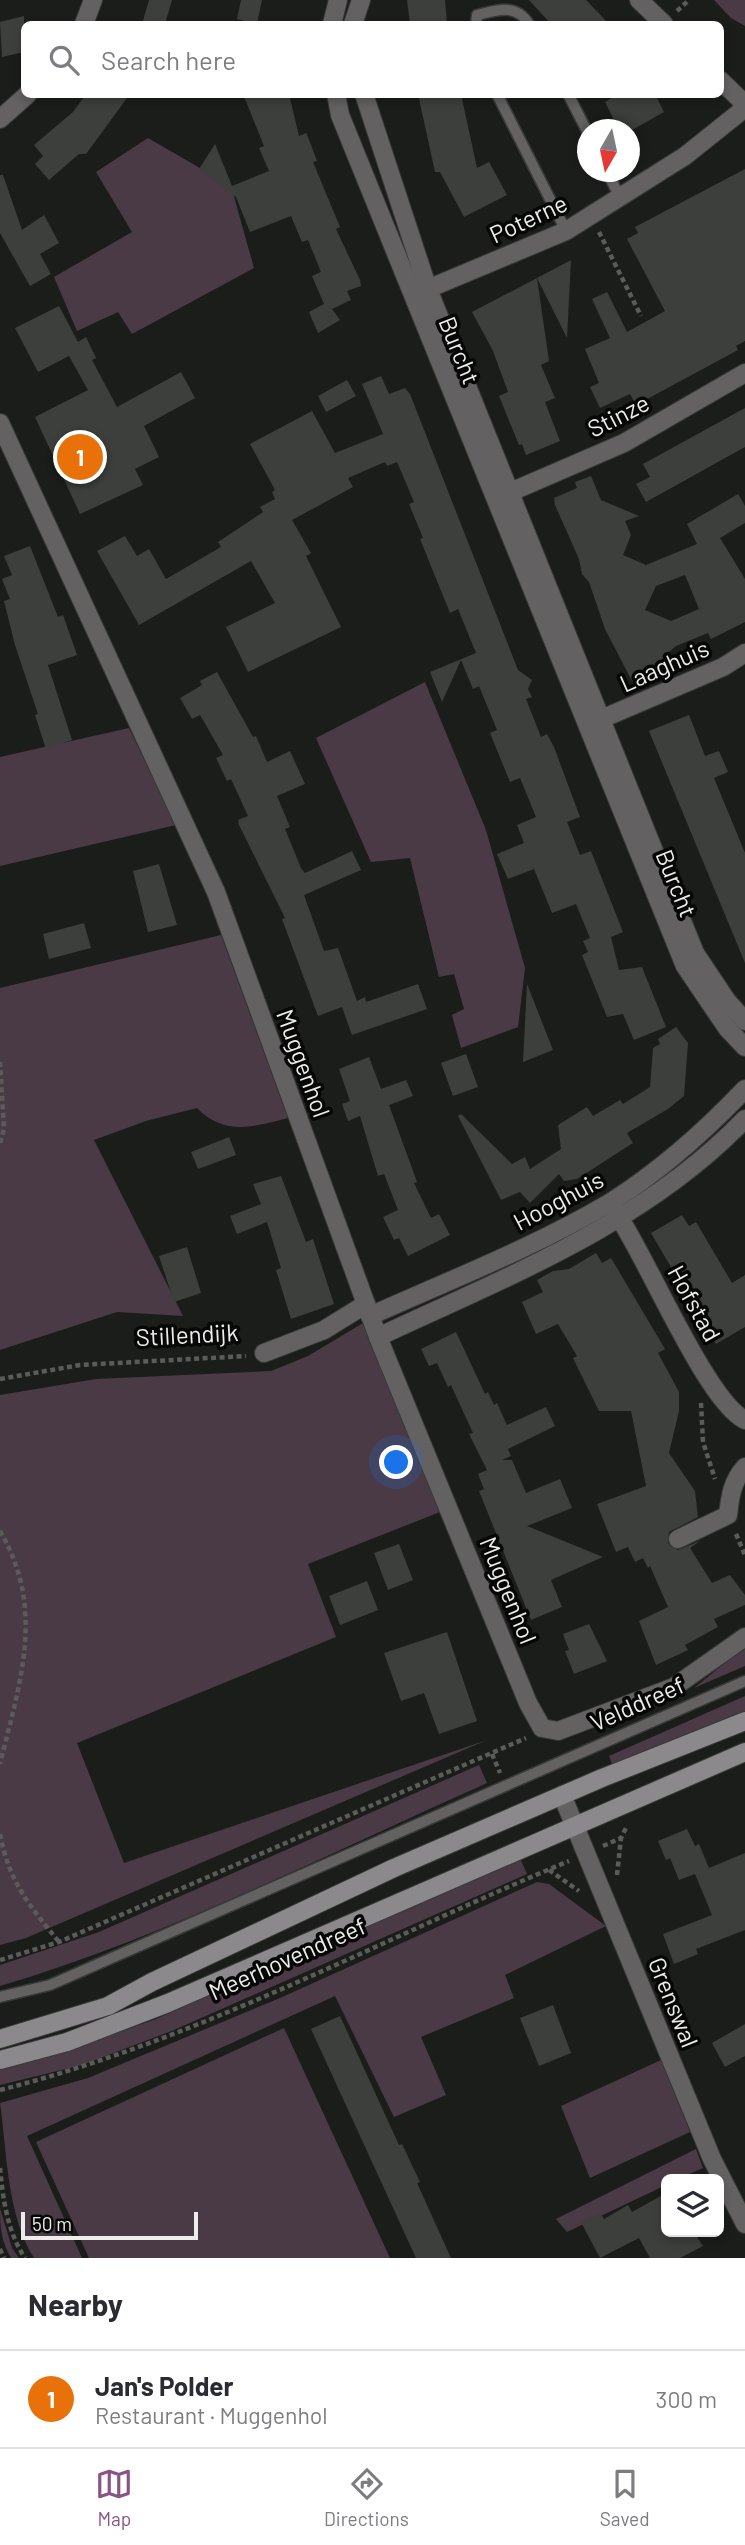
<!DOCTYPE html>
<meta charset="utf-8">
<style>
body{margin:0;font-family:Barlow,sans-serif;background:#f2f2f3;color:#2b2b33}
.controls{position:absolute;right:21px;bottom:21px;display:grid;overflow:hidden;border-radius:10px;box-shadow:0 4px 10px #0003}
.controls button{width:63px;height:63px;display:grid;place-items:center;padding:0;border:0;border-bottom:2px solid #e1e1e2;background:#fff;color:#2b2b33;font:35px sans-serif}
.compass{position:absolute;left:577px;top:119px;width:63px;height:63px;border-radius:50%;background:#fff;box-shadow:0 4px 10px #0003;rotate:189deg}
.scale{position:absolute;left:21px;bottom:18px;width:177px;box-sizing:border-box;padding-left:7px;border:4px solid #edeeec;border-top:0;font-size:19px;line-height:24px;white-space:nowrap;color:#edeeec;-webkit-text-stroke:5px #060706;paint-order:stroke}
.you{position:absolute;left:397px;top:1463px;width:24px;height:24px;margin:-18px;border:5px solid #fff;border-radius:50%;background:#1a73e8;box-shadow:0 0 0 10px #1a73e833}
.badge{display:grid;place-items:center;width:46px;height:46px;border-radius:50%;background:#895484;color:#fff;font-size:23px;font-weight:700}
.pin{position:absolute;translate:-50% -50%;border:4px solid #fff;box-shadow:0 2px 7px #0006}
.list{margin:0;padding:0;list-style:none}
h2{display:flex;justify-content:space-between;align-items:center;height:91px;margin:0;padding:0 28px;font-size:30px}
h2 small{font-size:23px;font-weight:400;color:#7c7c81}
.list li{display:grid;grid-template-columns:46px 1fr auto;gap:21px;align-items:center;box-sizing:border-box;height:98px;padding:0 28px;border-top:2px solid #e1e1e2}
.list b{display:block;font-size:26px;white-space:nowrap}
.list p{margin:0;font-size:23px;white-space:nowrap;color:#7c7c81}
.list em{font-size:23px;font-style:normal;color:#7c7c81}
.icon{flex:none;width:38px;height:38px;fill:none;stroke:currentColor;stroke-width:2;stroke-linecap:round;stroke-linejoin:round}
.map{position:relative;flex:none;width:745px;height:2258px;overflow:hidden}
.search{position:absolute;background:#fff;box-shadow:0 4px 10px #0003;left:21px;right:21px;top:21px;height:77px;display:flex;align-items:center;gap:18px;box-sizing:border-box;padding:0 24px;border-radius:10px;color:#7c7c81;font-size:26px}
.sheet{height:189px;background:#fff}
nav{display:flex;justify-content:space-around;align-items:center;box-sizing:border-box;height:98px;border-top:2px solid #e1e1e2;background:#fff;font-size:19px;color:#7c7c81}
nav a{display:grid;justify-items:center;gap:4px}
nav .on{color:#895484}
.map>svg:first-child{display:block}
.green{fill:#4a3a46}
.building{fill:#3c3f3c;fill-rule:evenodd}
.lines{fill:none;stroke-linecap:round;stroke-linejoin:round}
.lane-casing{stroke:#383a37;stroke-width:13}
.street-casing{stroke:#383a37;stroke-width:20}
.secondary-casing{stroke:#383a37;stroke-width:20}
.path{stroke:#5b5c5a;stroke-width:4.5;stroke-dasharray:5 3.5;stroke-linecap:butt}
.lane{stroke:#636162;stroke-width:10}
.street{stroke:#636162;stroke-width:18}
.secondary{stroke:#8b898b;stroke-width:18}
.labels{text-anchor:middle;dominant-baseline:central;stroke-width:7;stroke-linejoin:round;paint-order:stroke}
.street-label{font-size:24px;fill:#edeeec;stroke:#060706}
</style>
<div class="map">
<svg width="745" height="2258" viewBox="0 0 745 2258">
<rect width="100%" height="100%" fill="#1b1d1a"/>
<!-- green -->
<g class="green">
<polygon points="714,0 745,0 745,26 731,18"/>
<polygon points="148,138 231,186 254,268 132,334 118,312 77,331 54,277 132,232 96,172"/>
<polygon points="425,682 486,830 525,968 518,1027 461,1048 452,1015 464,1009 454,974 439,977 410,858 371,862 316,738"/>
<polygon points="129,728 176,825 0,866 0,757"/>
<path d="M 221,935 L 288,1118 C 254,1127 224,1136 197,1108 L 146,1121 L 94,1140 L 183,1316 L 117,1312 L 0,1350 L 0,988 Z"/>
<polygon points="363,1323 440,1512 308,1564 336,1637 77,1743 124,1863 487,1740 26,1938 0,1945 0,1395 96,1379 271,1371 308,1356"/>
<polygon points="745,1648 745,1666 694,1688 741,1650"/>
<polygon points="745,1696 745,1715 613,1767 609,1756"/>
<path d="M 479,1765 L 487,1783 C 327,1854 168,1936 0,1986 L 0,1965 L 99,1932 Z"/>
<polygon points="520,1858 527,1874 174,2030 82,2065 0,2085 0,2069 83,2045 156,2019"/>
<path d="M 537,1882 L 549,1884 L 606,1926 L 505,1975 L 514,1998 L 421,2037 L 446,2095 L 394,2117 L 335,1996 L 27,2136 L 82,2258 L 34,2258 C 7,2216 7,2152 0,2103 L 88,2078 L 280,1998 Z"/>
<polygon points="284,2028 390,2258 89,2258 36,2142"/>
<polygon points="661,2060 690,2132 590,2178 561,2106"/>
<polygon points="696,2149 703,2168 678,2179 666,2179 666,2185 567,2232 556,2219"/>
<path d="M 0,2208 L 12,2248 L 19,2258 L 11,2258 C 1,2242 0,2226 0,2208 Z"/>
</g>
<!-- building -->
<g class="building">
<polygon points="149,0 172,0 165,24 142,24"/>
<polygon points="241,0 262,0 257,24 237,19"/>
<polygon points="407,0 445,0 447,24 410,24"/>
<polygon points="529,0 586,0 609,24 551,24"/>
<polygon points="24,16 24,52 2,57 0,22"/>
<polygon points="86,94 130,94 86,154 79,154 49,180 35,164 43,156 34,145 73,112"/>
<polygon points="243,94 289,94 299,136 306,133 310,142 317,161 313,162 340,227 336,229 360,280 361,286 347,291 351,300 332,309 340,320 318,333 309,312 324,304 312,276 321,272 308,240 302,242 291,216 250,232 236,197 199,169 215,144 232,186 269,171 259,148 264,146"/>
<polygon points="418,94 461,94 477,168 489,162 507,195 464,217 440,172 435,172"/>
<polygon points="618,94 655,94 664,112 632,130 619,130 605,102"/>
<polygon points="745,169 745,341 736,346 738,350 636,405 630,394 600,408 590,387 599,383 585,349 610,338 592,299 607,292 627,332 665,311 627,239 638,233 635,227"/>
<polygon points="0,175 3,175 22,230 44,215 59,243 40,254 51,274 30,286 0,233"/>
<polygon points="571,260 567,338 537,278"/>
<polygon points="537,278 549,361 541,365 555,398 545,402 560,441 526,455 522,444 519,445 499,396 508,392 493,351 472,312"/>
<polygon points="59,306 78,342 86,337 96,358 92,360 117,407 181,372 195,398 144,426 159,457 135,469 143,485 80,514 35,417 88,390 69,356 38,372 15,328"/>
<polygon points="381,376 389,394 405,388 410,394 518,670 532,680 528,689 532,697 526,699 541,737 547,734 554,747 580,817 567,822 580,855 591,851 623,932 611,937 619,970 642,967 666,1027 634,1040 623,1014 607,1017 582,955 588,952 583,941 590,938 576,904 552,913 534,869 508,879 497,854 524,843 517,825 536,817 520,778 510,782 490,733 497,730 479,686 473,689 461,660 442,702 430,672 476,653 458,609 450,613 420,539 423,538 409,504 414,502 397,462 387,466 385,462 348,478 353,487 292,520 311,553 306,556 341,627 248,672 226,627 275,603 251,561 139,625 97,551 125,536 137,556 149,549 166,579 221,547 218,542 263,512 260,507 275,499 272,492 275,490 250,444 312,411 335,453 383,434 362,384"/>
<polygon points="347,380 356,396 326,412 318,396"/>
<polygon points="745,408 745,447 646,502 636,484 650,477 643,464"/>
<path d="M 591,476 L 601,500 L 639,516 L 625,521 L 631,535 L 623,555 L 646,565 L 697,544 L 687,524 L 738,494 L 745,506 L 745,523 L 720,538 L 745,579 L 745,622 L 711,639 L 708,633 L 676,646 L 665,655 L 671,672 L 655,679 L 652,673 L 632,681 L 605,629 L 589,582 L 582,574 L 579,559 L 555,505 L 554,498 L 577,488 L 575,482 ZM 685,575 L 699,609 L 671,621 L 645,610 L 656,586 Z"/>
<polygon points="30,546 58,617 63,615 77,655 48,665 72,740 46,749 35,715 38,714 15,645 4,601 10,599 2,579 12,575 4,556"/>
<polygon points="217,672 253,737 256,736 267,762 290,751 305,784 277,796 290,827 285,829 301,868 305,873 352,851 361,870 304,895 324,951 338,948 357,1001 365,997 366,1002 418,984 427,1009 352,1035 342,1007 318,1016 282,919 285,918 239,825 238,820 248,816 231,779 227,781 216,758 223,755 200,715 192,719 180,698 202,685 200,681"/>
<polygon points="689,715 705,756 719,751 728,772 714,778 745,853 745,963 649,731"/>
<polygon points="159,864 177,925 148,932 133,871"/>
<polygon points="84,923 91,948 49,959 43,934"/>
<polygon points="527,984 553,1050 523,1062"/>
<polygon points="676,1027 688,1043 684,1096 668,1109 627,1133 633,1143 577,1179 564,1181 559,1174 530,1203 520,1192 501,1200 458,1116 461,1114 512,1164 525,1157 530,1169 561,1149 558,1125 587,1107 593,1116 620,1100 623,1104 650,1087 653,1048 660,1044 658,1039"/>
<polygon points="466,1054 478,1087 453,1096 441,1063"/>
<polygon points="369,1057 381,1089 406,1080 413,1096 389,1105 417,1182 414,1183 431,1218 439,1214 450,1235 408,1256 399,1238 394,1240 383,1217 398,1210 384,1174 378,1176 360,1116 348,1121 342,1104 350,1101 339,1069"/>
<polygon points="229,1137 236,1155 198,1169 191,1152"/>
<polygon points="281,1176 306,1242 313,1239 334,1304 291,1319 276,1270 281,1268 267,1222 237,1234 230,1216 261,1204 253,1184"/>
<polygon points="682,1215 689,1226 696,1222 732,1283 745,1275 745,1327 716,1344 651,1233"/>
<polygon points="187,1247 201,1293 174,1302 159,1256"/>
<polygon points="596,1253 602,1263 611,1258 665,1349 658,1353 679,1392 679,1411 669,1453 695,1491 698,1517 669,1532 668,1543 678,1550 700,1541 690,1548 712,1583 730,1575 745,1595 745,1605 714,1619 718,1627 685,1645 688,1650 656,1665 639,1621 668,1607 650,1566 648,1568 643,1558 635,1562 628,1547 616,1552 597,1504 646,1486 631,1411 599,1411 573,1358 577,1356 558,1324 536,1334 522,1302 543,1292 537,1280 553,1271 569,1269"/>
<polygon points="456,1332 485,1394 488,1392 494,1405 497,1403 507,1425 546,1407 555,1426 508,1449 511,1456 502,1460 512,1460 526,1493 560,1479 572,1508 527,1526 603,1557 551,1580 562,1607 531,1620 479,1491 484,1489 478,1474 487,1470 469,1434 473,1433 451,1385 448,1387 437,1363 429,1366 421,1349"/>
<polygon points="399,1544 413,1580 388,1590 374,1553"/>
<polygon points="367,1581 378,1610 340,1625 329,1596"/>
<polygon points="589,1624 607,1661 574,1674 565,1651 569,1650 563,1634"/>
<polygon points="447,1632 477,1721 439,1734 424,1693 401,1701 384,1653"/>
<polygon points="687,1829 695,1846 699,1844 709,1868 745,1853 745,1930 696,1949 698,1954 674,1964 663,1934 712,1915 695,1874 679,1880 670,1858 666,1860 658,1841"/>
<polygon points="553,2005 571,2053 539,2066 520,2018"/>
<polygon points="340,2016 399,2145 402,2144 420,2182 417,2183 451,2258 416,2258 311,2029"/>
<polygon points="745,2024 745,2056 725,2067 712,2043"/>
<polygon points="666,2193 666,2232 694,2232 703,2246 680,2258 650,2258 639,2238 600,2258 581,2222 600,2213 604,2219 628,2205 632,2212"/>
</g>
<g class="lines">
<defs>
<g id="lane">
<path d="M 476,24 L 477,15 C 497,10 516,3 529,24"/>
<polyline points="497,94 566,231"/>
<polyline points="568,94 588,133"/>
<polyline points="607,172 620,197"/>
<polyline points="0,1997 50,1985 745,1681"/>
</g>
<g id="street">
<polyline points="639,0 664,24"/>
<polyline points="84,24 93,0"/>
<polyline points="332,24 338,0"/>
<polyline points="353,24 361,0"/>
<polyline points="720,80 745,104"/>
<polyline points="336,94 340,115 685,966 727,1028 745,1047"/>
<polyline points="364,94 428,289 695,953 727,1001 745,1021"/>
<polyline points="0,119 28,94"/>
<polyline points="418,293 566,231 685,156 745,108"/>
<polyline points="0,423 216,892 378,1337 528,1703 542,1728 558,1731 674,1687 745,1637"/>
<polyline points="499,497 624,443 745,373"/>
<polyline points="592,723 723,667 745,653"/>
<path d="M 615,1211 C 646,1255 706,1401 745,1420"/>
<path d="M 370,1316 C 450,1280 535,1247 611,1202 C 660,1171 705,1131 745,1089"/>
<path d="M 378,1337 C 508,1276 644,1224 745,1119"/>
<polyline points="264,1353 324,1330 366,1304"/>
<path d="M 678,1539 L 728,1515 C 730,1497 732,1481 745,1467"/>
<polyline points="562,1795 712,2159 745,2224"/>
</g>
<g id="secondary">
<polyline points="0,2039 108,2006 152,1982 394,1868 602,1778 745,1721"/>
<polyline points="0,2060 67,2042 168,2003 745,1752"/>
</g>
</defs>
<!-- lane casing -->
<use href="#lane" class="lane-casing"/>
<!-- street casing -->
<use href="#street" class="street-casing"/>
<!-- secondary casing -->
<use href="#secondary" class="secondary-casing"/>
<!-- path -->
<g class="path">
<polyline points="677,11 689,0"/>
<polyline points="599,232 641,316"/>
<polyline points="0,1062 4,1129 0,1143"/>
<polyline points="0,1379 80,1365 246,1356"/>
<polyline points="701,1403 703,1442 715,1479"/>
<path d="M 0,1531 C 46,1609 20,1682 0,1764"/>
<polyline points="736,1534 745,1555"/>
<polyline points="492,1754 500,1773"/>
<path d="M 0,1834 C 9,1882 29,1905 59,1942"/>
<polyline points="603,1846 621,1838 627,1826"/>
<polyline points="549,1870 579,1891"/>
<polyline points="617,1875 621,1838"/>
<polyline points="0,1960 59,1942 526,1738"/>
<path d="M 0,2090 C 199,2040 381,1939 569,1861"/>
<path d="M 0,2168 C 3,2199 7,2231 25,2258"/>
<polyline points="0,2249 4,2258"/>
</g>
<!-- lane -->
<use href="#lane" class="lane"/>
<!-- street -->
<use href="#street" class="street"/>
<!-- secondary -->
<use href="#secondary" class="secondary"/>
</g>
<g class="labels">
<!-- street labels -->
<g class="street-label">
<text transform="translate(528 218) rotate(-25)">Poterne</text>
<text transform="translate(460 350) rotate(68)">Burcht</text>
<text transform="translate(618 415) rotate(-27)">Stinze</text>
<text transform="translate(664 665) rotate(-24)">Laaghuis</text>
<text transform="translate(677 883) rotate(68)">Burcht</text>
<text transform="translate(304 1063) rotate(70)">Muggenhol</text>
<text transform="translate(558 1200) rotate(-28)">Hooghuis</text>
<text transform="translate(695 1303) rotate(61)">Hofstad</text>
<text transform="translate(187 1334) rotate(-3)">Stillendijk</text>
<text transform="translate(509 1590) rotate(68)">Muggenhol</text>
<text transform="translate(637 1703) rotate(-24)">Velddreef</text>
<text transform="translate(287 1958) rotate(-24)">Meerhovendreef</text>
<text transform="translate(674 2002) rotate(68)">Grenswal</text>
</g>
</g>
</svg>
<div class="controls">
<button><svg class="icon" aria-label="layers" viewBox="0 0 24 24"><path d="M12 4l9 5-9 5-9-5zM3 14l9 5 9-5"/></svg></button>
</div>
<svg class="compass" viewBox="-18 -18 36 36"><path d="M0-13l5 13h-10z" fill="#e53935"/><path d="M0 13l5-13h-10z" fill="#7c7c81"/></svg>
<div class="scale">50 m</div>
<div class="you"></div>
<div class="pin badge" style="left:80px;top:457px;background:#e8710a">1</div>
<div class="search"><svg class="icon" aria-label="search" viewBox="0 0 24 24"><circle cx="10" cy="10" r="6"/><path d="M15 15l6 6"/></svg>Search here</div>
</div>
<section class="sheet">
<h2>Nearby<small></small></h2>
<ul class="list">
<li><span class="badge" style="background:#e8710a">1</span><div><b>Jan's Polder</b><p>Restaurant · Muggenhol</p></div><em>300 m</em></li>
</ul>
</section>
<nav>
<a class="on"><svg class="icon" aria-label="map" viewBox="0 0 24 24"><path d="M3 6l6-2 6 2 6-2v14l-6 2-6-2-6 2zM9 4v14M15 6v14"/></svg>Map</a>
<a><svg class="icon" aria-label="directions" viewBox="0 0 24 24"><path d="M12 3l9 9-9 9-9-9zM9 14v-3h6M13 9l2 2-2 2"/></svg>Directions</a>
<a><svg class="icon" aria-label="saved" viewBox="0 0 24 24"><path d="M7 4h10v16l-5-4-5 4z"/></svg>Saved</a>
</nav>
